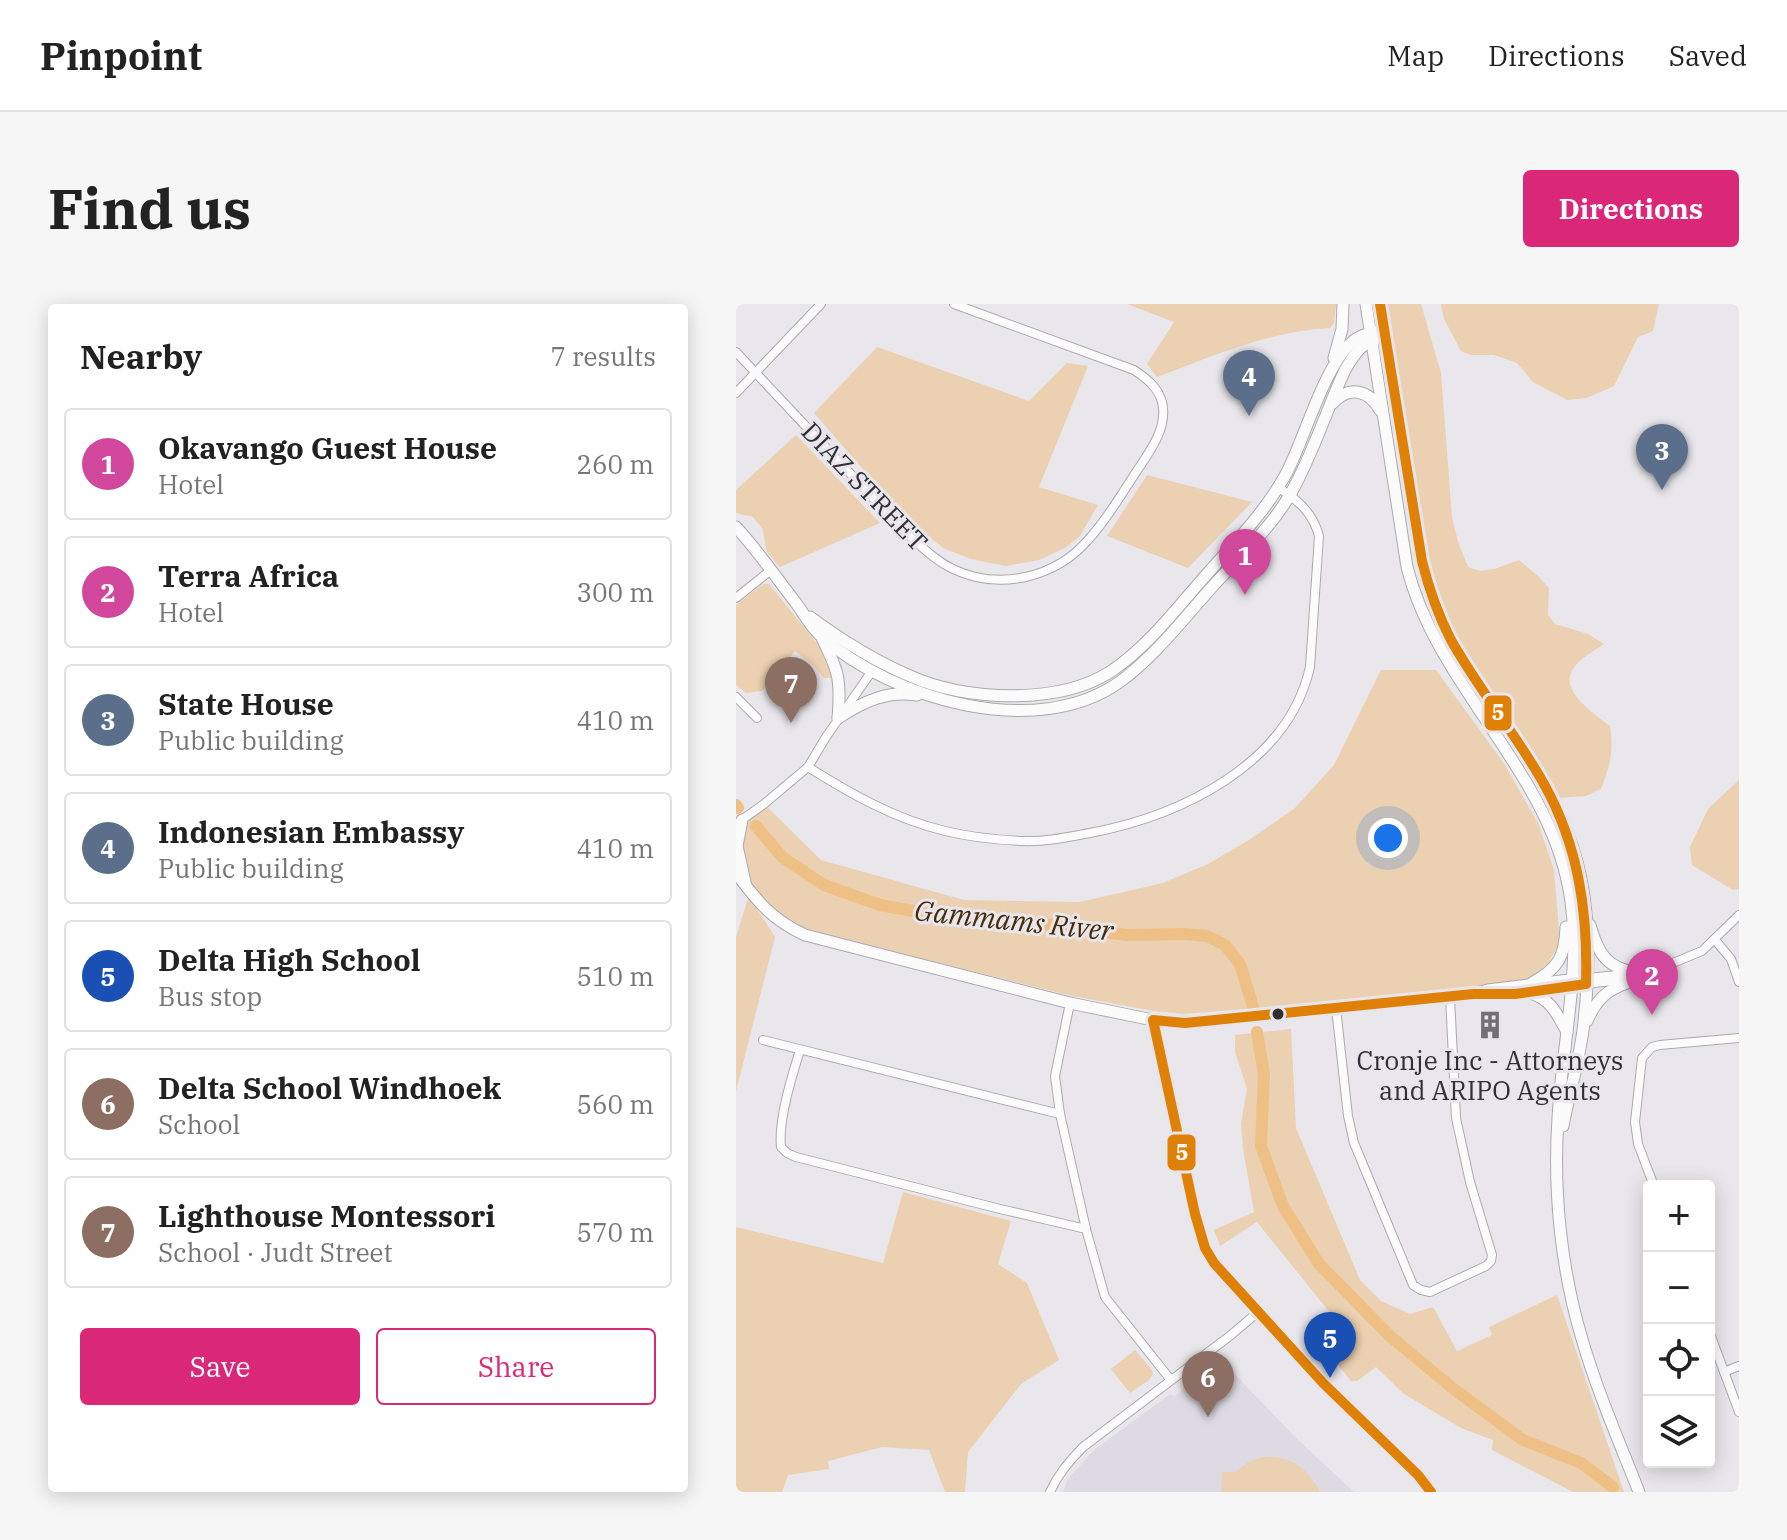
<!DOCTYPE html>
<meta charset="utf-8">
<style>
body{margin:0;font-family:"IBM Plex Serif",serif;background:#f6f6f6;color:#222}
.controls{position:absolute;right:24px;bottom:24px;display:grid;overflow:hidden;border-radius:8px;box-shadow:0 4px 20px #0003}
.controls button{width:72px;height:72px;display:grid;place-items:center;padding:0;border:0;border-bottom:2px solid #e0e0e0;background:#fff;color:#222;font:40px sans-serif}
.you{position:absolute;left:652px;top:534px;width:28px;height:28px;margin:-20px;border:6px solid #fff;border-radius:50%;background:#1a73e8;box-shadow:0 0 0 12px #1a73e833}
.badge{display:grid;place-items:center;width:52px;height:52px;border-radius:50%;background:#db2777;color:#fff;font-size:26px;font-weight:700}
.pin{position:absolute;translate:-50% -66px;filter:drop-shadow(0 2px 4px #0008)}
.pin::after{content:'';position:absolute;top:42px;width:28px;height:24px;background:inherit;clip-path:polygon(0 0,100% 0,50% 100%)}
.list{margin:0;padding:0;list-style:none}
h2{display:flex;justify-content:space-between;align-items:center;height:104px;margin:0;padding:0 32px;font-size:34px}
h2 small{font-size:26px;font-weight:400;color:#767676}
.list li{display:grid;grid-template-columns:52px 1fr auto;gap:24px;align-items:center;box-sizing:border-box;height:112px;margin:0 16px 16px;padding:0 16px;border:2px solid #e0e0e0;border-radius:8px}
.list b{display:block;font-size:30px;white-space:nowrap}
.list p{margin:0;font-size:26px;white-space:nowrap;color:#767676}
.list em{font-size:26px;font-style:normal;color:#767676}
.actions{display:flex;gap:16px;padding:24px 32px}
.actions a{flex:1;padding:18px 0;border:2px solid #db2777;border-radius:8px;text-align:center;font-size:28px;color:#db2777}
.actions .main{background:#db2777;color:#fff}
.icon{flex:none;width:44px;height:44px;fill:none;stroke:currentColor;stroke-width:2;stroke-linecap:round;stroke-linejoin:round}
.map{position:relative;flex:none;width:1003px;height:1188px;overflow:hidden;border-radius:8px}
header{display:flex;align-items:center;gap:48px;box-sizing:border-box;height:112px;padding:0 40px;background:#fff;border-bottom:2px solid #e0e0e0}
header strong{font-size:38px}
nav{display:flex;gap:44px;margin-inline-start:auto;font-size:28px}
.intro{display:flex;align-items:center;justify-content:space-between;box-sizing:border-box;height:192px;padding:0 48px}
h1{margin:0;font-size:56px}
.button{padding:20px 36px;border-radius:8px;background:#db2777;color:#fff;font-size:28px;font-weight:700}
main{display:flex;gap:48px;padding:0 48px}
aside{flex:1;background:#fff;border-radius:8px;box-shadow:0 4px 20px #0003}
.map>svg:first-child{display:block}
.built{fill:#dddae3}
.green{fill:#ebd0b1}
.lines{fill:none;stroke-linecap:round;stroke-linejoin:round}
.river{stroke:#efc085;stroke-width:12}
.street-casing{stroke:#abaaac;stroke-width:10}
.secondary-casing{stroke:#abaaac;stroke-width:13}
.street{stroke:#fcfbfc;stroke-width:8}
.secondary{stroke:#fcfbfc;stroke-width:11}
.bus-1-casing{stroke:#e8e6ec;stroke-width:16}
.bus-1{stroke:#e08107;stroke-width:10}
.bus-dot{fill:#302f31;stroke:#e8e6ec;stroke-width:3}
.labels{text-anchor:middle;dominant-baseline:central;stroke-width:6;stroke-linejoin:round;paint-order:stroke}
.street-label{font-size:26px;fill:#302f31;stroke:#e8e6ec}
.poi-label{font-size:26px;fill:#302f31;stroke:#e8e6ec}
.water-label{font-size:28px;font-style:italic;fill:#472d06;stroke:#e8e6ec}
.line-badge{stroke:#e8e6ec;stroke-width:3}
.badge-label{font-size:22px;text-anchor:middle;font-weight:bold;fill:#fff}
</style>
<header>
<strong>Pinpoint</strong>
<nav><a>Map</a><a>Directions</a><a>Saved</a></nav>
</header>
<div class="intro"><h1>Find us</h1><a class="button">Directions</a></div>
<main>
<aside>
<h2>Nearby<small>7 results</small></h2>
<ul class="list">
<li><span class="badge" style="background:#d1479c">1</span><div><b>Okavango Guest House</b><p>Hotel</p></div><em>260 m</em></li>
<li><span class="badge" style="background:#d1479c">2</span><div><b>Terra Africa</b><p>Hotel</p></div><em>300 m</em></li>
<li><span class="badge" style="background:#5c6f8a">3</span><div><b>State House</b><p>Public building</p></div><em>410 m</em></li>
<li><span class="badge" style="background:#5c6f8a">4</span><div><b>Indonesian Embassy</b><p>Public building</p></div><em>410 m</em></li>
<li><span class="badge" style="background:#1a4fb4">5</span><div><b>Delta High School</b><p>Bus stop</p></div><em>510 m</em></li>
<li><span class="badge" style="background:#8d6e63">6</span><div><b>Delta School Windhoek</b><p>School</p></div><em>560 m</em></li>
<li><span class="badge" style="background:#8d6e63">7</span><div><b>Lighthouse Montessori</b><p>School · Judt Street</p></div><em>570 m</em></li>
</ul>
<div class="actions"><a class="main">Save</a><a>Share</a></div>
</aside>
<div class="map">
<svg width="1003" height="1188" viewBox="0 0 1003 1188">
<rect width="100%" height="100%" fill="#e9e7eb"/>
<!-- built -->
<polygon class="built" points="485,1056 560,1134 618,1188 327,1188 331,1176 357,1147 434,1090 439,1092 447,1086 447,1081"/>
<!-- green -->
<g class="green">
<path d="M 391,0 L 600,0 L 600,1 L 598,19 L 594,24 C 533,27 477,52 421,73 L 411,60 L 438,18 Z"/>
<path d="M 652,0 L 685,0 L 705,69 L 716,213 L 722,238 L 732,263 L 744,267 L 758,265 L 783,256 L 802,272 L 813,284 L 812,311 L 819,320 L 852,330 L 868,340 C 857,348 840,356 835,369 C 826,389 861,412 874,422 C 878,448 874,461 865,485 L 850,492 L 821,494 L 802,461 L 728,345 L 706,304 L 695,275 L 688,243 Z"/>
<polygon points="705,0 923,0 917,27 902,33 878,82 851,94 831,96 797,78 781,59 758,51 734,51 725,47 708,15"/>
<polygon points="141,43 293,97 331,59 352,62 303,183 362,201 344,232 329,244 303,256 270,262 235,255 207,244 166,210 78,109"/>
<polygon points="60,131 144,219 44,263 31,248 26,224 17,213 0,209 0,186"/>
<polygon points="411,171 516,198 452,264 371,232"/>
<polygon points="27,280 33,280 83,342 96,374 88,374 78,362 59,347 26,387 10,389 0,381 0,301"/>
<polygon points="645,366 700,366 767,458 802,519 818,566 824,639 812,659 788,680 714,693 598,698 447,710 418,707 336,692 67,625 57,620 36,605 7,569 6,516 28,500 85,556 228,596 344,598 427,579 472,560 513,536 559,504 598,461"/>
<polygon points="1003,476 1003,585 997,586 956,561 954,543 972,505"/>
<polygon points="12,594 25,611 39,633 0,787 0,633"/>
<polygon points="555,725 560,824 624,976 645,997 674,1010 697,1003 721,1047 756,1031 753,1023 821,991 888,1188 837,1188 756,1146 757,1136 725,1124 668,1090 640,1063 621,1077 615,1077 599,1057 580,1050 595,1010 521,918 484,942 478,926 518,908 507,845 505,819 511,785 499,748 499,731"/>
<polygon points="167,888 275,917 262,960 291,979 323,1056 285,1080 232,1148 229,1188 209,1188 193,1146 146,1143 92,1157 93,1165 52,1171 46,1188 0,1188 0,923 147,959"/>
<polygon points="399,1046 416,1066 417,1070 413,1076 394,1089 375,1065"/>
<path d="M 527,1153 C 555,1152 571,1163 584,1188 L 485,1188 L 486,1168 L 499,1168 L 514,1157 Z"/>
</g>
<g class="lines">
<!-- river -->
<g class="river">
<polyline points="0,501 2,504"/>
<polyline points="20,522 46,553 88,581 144,601 238,618 301,619 392,631 448,630 471,632 489,641 504,660 518,706"/>
<polyline points="521,728 528,770 525,842 547,902 583,960 655,1033 719,1086 787,1136 845,1159 877,1183"/>
</g>
<defs>
<g id="street">
<path d="M 0,48 L 173,232 C 187,244 200,257 217,265 C 263,287 319,274 352,236 C 369,218 381,197 395,176 C 409,153 433,127 426,98 C 422,83 410,74 398,66 L 218,0"/>
<polyline points="0,89 85,0"/>
<polyline points="0,294 35,266"/>
<polyline points="0,393 21,414"/>
<path d="M 72,463 C 115,490 159,515 209,527 C 234,533 262,536 287,537 C 309,538 332,533 354,529 C 444,512 552,461 574,363 L 583,232 C 577,209 562,196 543,184"/>
<polyline points="4,517 28,500 72,463 90,433 136,367"/>
<polyline points="979,636 995,655 1003,678"/>
<polyline points="850,674 903,669 937,659 966,647 1003,611"/>
<polyline points="850,680 892,675"/>
<polyline points="334,699 319,772 324,810 350,925 369,993 434,1075"/>
<polyline points="600,704 612,812 618,839 677,981 685,986 694,988 750,962 755,957 756,951 734,878 720,814 714,693"/>
<polyline points="27,736 324,810"/>
<path d="M 64,746 C 56,772 42,816 45,843 L 51,849 L 60,853 L 264,905 L 350,925"/>
<polyline points="918,882 902,840 899,818 906,754 916,743 924,741 1003,734"/>
<polyline points="973,1027 1003,1108"/>
<polyline points="988,1068 1003,1062"/>
<path d="M 314,1188 C 322,1170 333,1157 347,1143 L 495,1031 L 522,1008"/>
</g>
<g id="secondary">
<path d="M 630,0 L 671,263 C 701,382 810,463 833,585 C 847,661 826,738 822,814 C 817,887 825,965 846,1035 C 861,1087 883,1137 903,1188"/>
<path d="M 644,0 L 655,59 L 686,257 C 693,288 704,319 721,347 C 740,380 764,411 785,443 C 811,483 836,527 845,575 C 855,624 853,677 847,726 C 843,758 833,790 827,822"/>
<polyline points="598,54 606,25 607,0"/>
<path d="M 597,99 C 613,81 633,86 644,106"/>
<path d="M 0,223 C 22,247 40,273 60,299 C 68,310 75,324 86,333 C 157,395 301,438 385,377 C 420,351 448,314 477,282 C 504,252 536,223 555,189 C 577,150 590,107 609,66 C 620,47 627,37 649,32"/>
<path d="M 74,313 C 105,336 139,357 174,372 C 229,397 322,401 374,368 C 409,345 437,309 464,278 C 494,243 529,210 551,168 C 569,134 590,55 620,35 C 627,30 635,29 643,27"/>
<path d="M 86,334 C 103,368 105,376 102,414"/>
<path d="M 102,414 C 127,398 151,386 181,391"/>
<polyline points="6,516 1,542 9,578"/>
<path d="M 0,569 C 21,597 36,616 69,631 L 334,699 L 417,716 L 449,719 L 737,690 L 752,686 L 841,675"/>
<path d="M 854,621 C 862,650 871,665 903,669"/>
<path d="M 796,679 C 823,664 829,652 830,623"/>
<path d="M 794,689 C 815,695 821,710 831,728"/>
<polyline points="417,716 459,910 469,944 478,959 587,1079 682,1171 695,1188"/>
<path d="M 851,717 C 863,689 877,683 904,674"/>
</g>
</defs>
<!-- street casing -->
<use href="#street" class="street-casing"/>
<!-- secondary casing -->
<use href="#secondary" class="secondary-casing"/>
<!-- street -->
<use href="#street" class="street"/>
<!-- secondary -->
<use href="#secondary" class="secondary"/>
<defs>
<path id="bus-1" d="M 644,0 L 686,257 C 693,285 702,311 715,336 C 743,386 780,430 808,480 C 843,543 852,609 850,680 L 779,690 L 737,690 L 449,719 L 417,716 L 459,910 L 469,944 L 478,959 L 587,1079 L 682,1171 L 695,1188"/>
</defs>
<!-- bus-1 casing -->
<use href="#bus-1" class="bus-1-casing"/>
<!-- bus-1 -->
<use href="#bus-1" class="bus-1"/>
</g>
<!-- icons -->
<defs>
<symbol id="building-bare" viewBox="-9 -9 18 18"><path d="M-4-6H4V6H1V3H-1V6H-4ZM-2.5-4.3h1.7v1.8h-1.7ZM.8-4.3h1.7v1.8H.8ZM-2.5-1h1.7V.8h-1.7ZM.8-1h1.7V.8H.8Z" fill="#716f72" stroke="#e8e6ec" stroke-width="2.5" paint-order="stroke"/></symbol>
</defs>
<g fill-rule="evenodd">
<use href="#building-bare" x="734" y="701" width="40" height="40"/>
</g>
<!-- markers -->
<circle class="bus-dot" cx="542" cy="710" r="7"/>
<g class="labels">
<!-- street labels -->
<g class="street-label">
<text transform="translate(129 182) rotate(46)">DIAZ STREET</text>
</g>
<!-- poi labels -->
<g class="poi-label">
<text x="754" y="756">Cronje Inc - Attorneys<tspan x="754" dy="30">and ARIPO Agents</tspan></text>
</g>
<!-- water labels -->
<g class="water-label">
<text transform="translate(278 616) rotate(6)">Gammams River</text>
</g>
</g>
<g class="line-badge">
<rect x="747" y="390" width="30" height="38" rx="8" fill="#e08107"/>
<rect x="430" y="829" width="31" height="39" rx="8" fill="#e08107"/>
</g>
<g class="badge-label">
<text x="762" y="416">5</text>
<text x="446" y="856">5</text>
</g>
</svg>
<div class="controls">
<button>+</button>
<button>−</button>
<button><svg class="icon" aria-label="locate" viewBox="0 0 24 24"><circle cx="12" cy="12" r="6"/><path d="M12 2v4M12 18v4M2 12h4M18 12h4"/></svg></button>
<button><svg class="icon" aria-label="layers" viewBox="0 0 24 24"><path d="M12 4l9 5-9 5-9-5zM3 14l9 5 9-5"/></svg></button>
</div>
<div class="you"></div>
<div class="pin badge" style="left:509px;top:291px;background:#d1479c">1</div>
<div class="pin badge" style="left:916px;top:711px;background:#d1479c">2</div>
<div class="pin badge" style="left:926px;top:186px;background:#5c6f8a">3</div>
<div class="pin badge" style="left:513px;top:112px;background:#5c6f8a">4</div>
<div class="pin badge" style="left:594px;top:1074px;background:#1a4fb4">5</div>
<div class="pin badge" style="left:472px;top:1113px;background:#8d6e63">6</div>
<div class="pin badge" style="left:55px;top:419px;background:#8d6e63">7</div>
</div>
</main>
